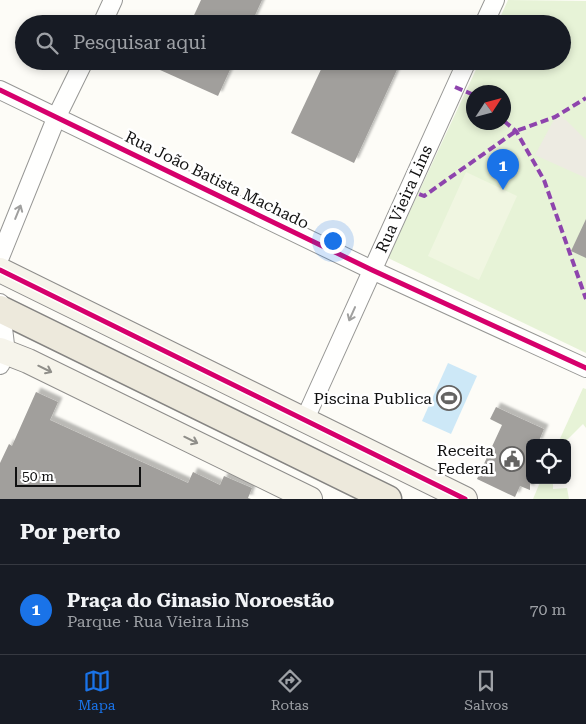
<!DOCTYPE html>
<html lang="pt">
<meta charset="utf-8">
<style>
body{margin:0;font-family:"Roboto Serif",serif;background:#20242c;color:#f1f3f6}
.controls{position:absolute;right:15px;bottom:15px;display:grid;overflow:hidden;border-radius:8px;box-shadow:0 2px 8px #0003}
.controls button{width:45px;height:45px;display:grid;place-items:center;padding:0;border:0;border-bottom:1px solid #363941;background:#171b24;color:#f1f3f6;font:25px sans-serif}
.compass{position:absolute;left:466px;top:85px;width:45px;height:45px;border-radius:50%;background:#171b24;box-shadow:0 2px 8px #0003;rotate:54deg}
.scale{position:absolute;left:15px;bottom:12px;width:126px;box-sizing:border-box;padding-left:5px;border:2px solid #111;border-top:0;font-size:14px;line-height:18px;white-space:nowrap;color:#111;-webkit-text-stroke:4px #fff;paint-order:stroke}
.you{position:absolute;left:332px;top:240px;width:18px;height:18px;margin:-12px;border:4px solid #fff;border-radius:50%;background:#1a73e8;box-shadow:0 0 0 8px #1a73e833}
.badge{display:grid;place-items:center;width:32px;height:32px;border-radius:50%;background:#1a73e8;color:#fff;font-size:16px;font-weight:700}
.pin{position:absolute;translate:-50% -41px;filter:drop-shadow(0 1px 2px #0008)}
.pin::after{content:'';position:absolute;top:26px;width:18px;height:15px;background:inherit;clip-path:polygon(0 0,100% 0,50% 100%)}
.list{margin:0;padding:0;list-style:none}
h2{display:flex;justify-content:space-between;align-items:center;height:65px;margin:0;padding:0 20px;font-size:21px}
h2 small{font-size:16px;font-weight:400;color:#9ea1a6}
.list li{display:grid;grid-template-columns:32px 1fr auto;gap:15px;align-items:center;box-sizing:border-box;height:90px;padding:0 20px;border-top:1px solid #363941}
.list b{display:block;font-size:19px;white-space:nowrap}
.list p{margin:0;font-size:16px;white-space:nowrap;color:#9ea1a6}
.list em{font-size:16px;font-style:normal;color:#9ea1a6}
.icon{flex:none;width:28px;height:28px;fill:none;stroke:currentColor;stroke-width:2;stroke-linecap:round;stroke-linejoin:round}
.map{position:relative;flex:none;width:586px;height:499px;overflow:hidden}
.search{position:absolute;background:#171b24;box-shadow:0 2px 8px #0003;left:15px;right:15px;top:15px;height:55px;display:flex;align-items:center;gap:12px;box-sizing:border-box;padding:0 18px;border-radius:28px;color:#9ea1a6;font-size:19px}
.sheet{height:155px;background:#171b24}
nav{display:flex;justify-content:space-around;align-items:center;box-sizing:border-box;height:70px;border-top:1px solid #363941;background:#171b24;font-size:14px;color:#9ea1a6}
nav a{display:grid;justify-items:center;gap:2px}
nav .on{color:#1a73e8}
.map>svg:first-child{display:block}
.green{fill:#e7f3d7;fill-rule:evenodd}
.pitch{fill:#f0f6e1}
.plaza{fill:#edebe2}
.water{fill:#cde8f7}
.building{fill:#a19f9c;filter:url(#shadow)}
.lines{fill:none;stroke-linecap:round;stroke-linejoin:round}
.street-casing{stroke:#979795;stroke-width:20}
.secondary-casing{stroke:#8e8d8b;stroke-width:26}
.primary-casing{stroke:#858482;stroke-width:29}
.street{stroke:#fffffe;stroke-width:18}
.secondary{stroke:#f6f4eb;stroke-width:24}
.primary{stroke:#ede9dc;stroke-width:26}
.quiet{stroke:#8e44ad;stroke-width:4;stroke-dasharray:8 4;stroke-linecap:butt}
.cycleway-casing{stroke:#fff;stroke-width:8}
.cycleway{stroke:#d6006c;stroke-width:5}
.oneway{stroke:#a0a09f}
.oneway2{stroke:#8f8e89}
.labels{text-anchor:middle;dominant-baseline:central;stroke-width:5;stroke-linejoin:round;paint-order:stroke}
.street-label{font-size:16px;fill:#111;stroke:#fff}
.poi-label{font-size:16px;fill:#111;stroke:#fff;text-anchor:end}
</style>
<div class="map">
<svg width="586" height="499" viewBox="0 0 586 499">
<defs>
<filter id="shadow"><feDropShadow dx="4.5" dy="-4.5" stdDeviation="1" flood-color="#0004"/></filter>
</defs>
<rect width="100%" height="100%" fill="#fdfcf7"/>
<!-- green -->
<g class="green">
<path d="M 508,0 L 586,1 L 586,353 L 388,258 L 480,61 L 562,61 L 562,24 L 497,24 ZM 474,92 L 504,92 L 504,122 L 474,122 Z"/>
<polygon points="583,388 586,389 586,428 583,424 564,443 558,443"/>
<polygon points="541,480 553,480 553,489 567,488 569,499 533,499"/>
</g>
<!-- pitch -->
<polygon class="pitch" points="466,172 517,196 479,280 428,256"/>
<!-- plaza -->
<polygon class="plaza" points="558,112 586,140 586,178 535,155"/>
<!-- water -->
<polygon class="water" points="448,363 477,376 451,434 422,421"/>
<!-- building -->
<g class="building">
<polygon points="201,0 262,0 251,24 190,24"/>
<polygon points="140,61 234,61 218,96"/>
<polygon points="325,61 401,61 354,163 291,133"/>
<polygon points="586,219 586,258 571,251"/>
<polygon points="36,392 58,402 50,420 188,483 193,472 220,485 224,476 252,488 248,498 251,499 0,499 0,463 9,444 12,446"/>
<polygon points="496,407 544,429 538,443 530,443 530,490 520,486 515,497 477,479 502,425 490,419"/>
</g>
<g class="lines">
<defs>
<g id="street">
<polyline points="102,24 113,0"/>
<polyline points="484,24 495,0"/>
<polyline points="0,90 372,270 586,368"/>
<polyline points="0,257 57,116 84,61"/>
<polyline points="0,303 6,353 0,365"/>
<polyline points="305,419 467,61"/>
</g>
<g id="secondary">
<polyline points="0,270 465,499"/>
<polyline points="0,350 28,361 310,499"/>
</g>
<polyline id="primary" points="0,309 388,499"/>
</defs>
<!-- street casing -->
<use href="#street" class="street-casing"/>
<!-- secondary casing -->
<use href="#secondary" class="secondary-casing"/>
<!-- primary casing -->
<use href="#primary" class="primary-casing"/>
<!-- street -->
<use href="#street" class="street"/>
<!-- secondary -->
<use href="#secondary" class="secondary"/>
<!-- primary -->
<use href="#primary" class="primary"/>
<!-- quiet -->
<g class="quiet">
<polyline points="455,87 474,95"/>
<polyline points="504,121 516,131 544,180 586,299"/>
<polyline points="408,190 424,196 516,131 555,117 586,98"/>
</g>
<defs>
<g id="cycleway">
<polyline points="0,90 372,270 586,368"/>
<polyline points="0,270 465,499"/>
</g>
</defs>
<!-- cycleway casing -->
<use href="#cycleway" class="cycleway-casing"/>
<!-- cycleway -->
<use href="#cycleway" class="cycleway"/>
</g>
<!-- one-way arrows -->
<defs><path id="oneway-shaft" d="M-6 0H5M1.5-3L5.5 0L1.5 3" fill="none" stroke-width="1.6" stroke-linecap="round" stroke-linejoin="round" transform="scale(1.25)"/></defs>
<g class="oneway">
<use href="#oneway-shaft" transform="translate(18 212) rotate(-68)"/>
<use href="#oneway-shaft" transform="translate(352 314) rotate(114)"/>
</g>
<g class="oneway2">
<use href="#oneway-shaft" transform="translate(45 369) rotate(26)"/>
<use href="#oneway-shaft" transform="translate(191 440) rotate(26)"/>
</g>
<!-- icons -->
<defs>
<symbol id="stadium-ring" viewBox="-11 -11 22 22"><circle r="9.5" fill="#fff" stroke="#646362" stroke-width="1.5"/><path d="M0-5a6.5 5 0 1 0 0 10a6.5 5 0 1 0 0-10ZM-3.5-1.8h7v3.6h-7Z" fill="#646362"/></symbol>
<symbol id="civic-ring" viewBox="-11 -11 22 22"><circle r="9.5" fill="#fff" stroke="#646362" stroke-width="1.5"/><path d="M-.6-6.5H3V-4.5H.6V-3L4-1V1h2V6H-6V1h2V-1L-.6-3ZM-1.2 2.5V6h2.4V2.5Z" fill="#646362"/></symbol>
</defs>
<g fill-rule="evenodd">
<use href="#stadium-ring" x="435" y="384" width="28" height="28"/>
<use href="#civic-ring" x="498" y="445" width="28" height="28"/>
</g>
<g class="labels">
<!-- street labels -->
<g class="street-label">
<text transform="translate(217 180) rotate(26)">Rua João Batista Machado</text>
<text transform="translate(404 199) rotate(-66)">Rua Vieira Lins</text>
</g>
<!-- poi labels -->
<g class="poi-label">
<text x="432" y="398">Piscina Publica</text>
<text x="494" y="450">Receita<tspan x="494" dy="18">Federal</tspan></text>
</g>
</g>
</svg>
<div class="controls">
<button><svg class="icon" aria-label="locate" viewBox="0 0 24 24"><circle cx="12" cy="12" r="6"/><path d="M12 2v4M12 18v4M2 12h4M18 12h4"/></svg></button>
</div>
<svg class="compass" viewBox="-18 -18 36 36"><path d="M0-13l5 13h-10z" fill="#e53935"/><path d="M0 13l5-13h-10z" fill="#9ea1a6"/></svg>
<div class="scale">50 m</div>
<div class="you"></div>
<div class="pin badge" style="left:503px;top:190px">1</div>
<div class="search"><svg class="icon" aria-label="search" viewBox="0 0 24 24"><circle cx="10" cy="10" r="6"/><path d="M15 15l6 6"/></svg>Pesquisar aqui</div>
</div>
<section class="sheet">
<h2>Por perto<small></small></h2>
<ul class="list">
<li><span class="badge">1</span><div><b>Praça do Ginasio Noroestão</b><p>Parque · Rua Vieira Lins</p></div><em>70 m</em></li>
</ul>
</section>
<nav>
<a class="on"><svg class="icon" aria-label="map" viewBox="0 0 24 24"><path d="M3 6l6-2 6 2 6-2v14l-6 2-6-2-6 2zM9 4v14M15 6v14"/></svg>Mapa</a>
<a><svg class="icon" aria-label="directions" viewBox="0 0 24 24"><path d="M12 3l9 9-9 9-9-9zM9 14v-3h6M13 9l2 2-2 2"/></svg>Rotas</a>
<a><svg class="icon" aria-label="saved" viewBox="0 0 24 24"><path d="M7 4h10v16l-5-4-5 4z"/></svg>Salvos</a>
</nav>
